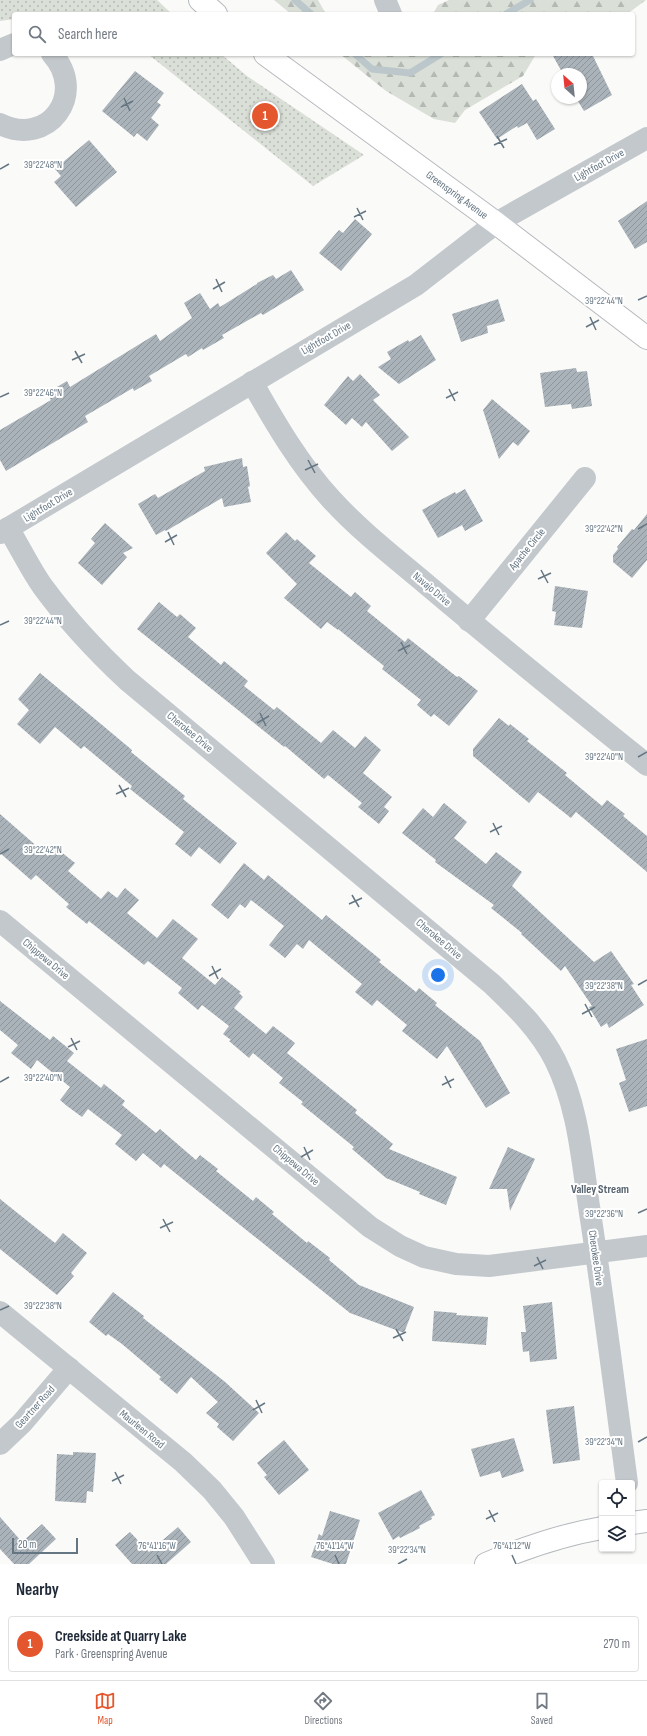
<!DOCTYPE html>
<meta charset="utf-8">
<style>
body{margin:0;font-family:"Sofia Sans Condensed",sans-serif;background:#f6f6f7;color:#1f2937}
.controls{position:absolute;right:12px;bottom:12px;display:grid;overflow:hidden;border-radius:4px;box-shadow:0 1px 3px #0004}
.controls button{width:36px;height:36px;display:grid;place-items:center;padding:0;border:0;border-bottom:1px solid #e0e1e3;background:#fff;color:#1f2937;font:20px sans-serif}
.compass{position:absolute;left:551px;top:68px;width:36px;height:36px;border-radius:50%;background:#fff;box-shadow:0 1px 3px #0004;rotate:333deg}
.scale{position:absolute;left:12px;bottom:10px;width:66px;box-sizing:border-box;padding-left:4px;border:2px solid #657683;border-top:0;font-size:11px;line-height:14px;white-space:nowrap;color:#657683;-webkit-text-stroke:3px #fff;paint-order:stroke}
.you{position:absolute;left:438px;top:975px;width:14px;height:14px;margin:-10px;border:3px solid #fff;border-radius:50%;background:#1a73e8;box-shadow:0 0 0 6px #1a73e833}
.badge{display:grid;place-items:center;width:26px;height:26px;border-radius:50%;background:#e4572e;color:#fff;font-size:13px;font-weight:700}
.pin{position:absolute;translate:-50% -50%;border:2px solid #fff;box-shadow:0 1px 4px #0006}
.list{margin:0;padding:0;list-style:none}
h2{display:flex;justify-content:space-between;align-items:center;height:52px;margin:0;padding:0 16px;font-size:17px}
h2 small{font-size:13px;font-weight:400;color:#747a83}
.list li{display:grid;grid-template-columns:26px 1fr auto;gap:12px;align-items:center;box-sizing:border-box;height:56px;margin:0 8px 8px;padding:0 8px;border:1px solid #e0e1e3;border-radius:4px}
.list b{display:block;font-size:15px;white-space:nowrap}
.list p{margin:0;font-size:13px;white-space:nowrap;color:#747a83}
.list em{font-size:13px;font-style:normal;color:#747a83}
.icon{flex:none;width:22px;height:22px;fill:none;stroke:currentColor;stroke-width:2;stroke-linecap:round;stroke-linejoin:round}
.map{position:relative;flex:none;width:647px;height:1564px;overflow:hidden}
.search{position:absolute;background:#fff;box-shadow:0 1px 3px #0004;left:12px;right:12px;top:12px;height:44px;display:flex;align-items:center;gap:10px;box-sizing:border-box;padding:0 14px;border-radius:4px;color:#747a83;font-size:15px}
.sheet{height:116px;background:#fff}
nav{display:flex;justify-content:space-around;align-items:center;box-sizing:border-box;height:56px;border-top:1px solid #e0e1e3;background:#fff;font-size:11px;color:#747a83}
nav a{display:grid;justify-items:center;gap:2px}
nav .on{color:#e4572e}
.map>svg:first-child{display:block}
.forest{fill:url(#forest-firs)}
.park{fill:url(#park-dots)}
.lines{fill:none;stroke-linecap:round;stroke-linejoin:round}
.stream{stroke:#bbc7cb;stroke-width:7}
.building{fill:url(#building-hatch)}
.major-casing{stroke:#b5babe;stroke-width:24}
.minor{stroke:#c3c8cc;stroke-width:22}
.major{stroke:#fff;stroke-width:22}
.ticks{fill:none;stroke:#657683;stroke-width:1.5}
.labels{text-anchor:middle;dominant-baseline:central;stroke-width:4;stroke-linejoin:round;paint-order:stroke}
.street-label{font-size:11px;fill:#657683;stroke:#fff}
.neighbourhood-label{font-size:12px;font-weight:bold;fill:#57646e;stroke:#fff}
.ticks-label{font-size:10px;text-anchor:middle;fill:#657683;stroke:#fff;stroke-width:4;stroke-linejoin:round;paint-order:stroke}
</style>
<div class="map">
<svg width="647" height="1564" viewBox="0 0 647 1564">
<defs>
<pattern id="forest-firs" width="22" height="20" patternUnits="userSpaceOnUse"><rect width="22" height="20" fill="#dadfd7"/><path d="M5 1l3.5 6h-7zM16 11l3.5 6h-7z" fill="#b4b9b4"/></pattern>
<pattern id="park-dots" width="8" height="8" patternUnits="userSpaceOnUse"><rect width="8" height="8" fill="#dadfd7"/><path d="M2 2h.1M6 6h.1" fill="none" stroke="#b4b9b4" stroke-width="1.8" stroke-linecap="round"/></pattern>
<pattern id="building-hatch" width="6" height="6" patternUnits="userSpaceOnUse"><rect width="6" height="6" fill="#aab3b9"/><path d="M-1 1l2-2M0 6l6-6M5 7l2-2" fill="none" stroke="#8e969c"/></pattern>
</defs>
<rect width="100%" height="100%" fill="#fafaf8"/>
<!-- forest -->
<g class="forest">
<polygon points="274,0 318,0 326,14 291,14"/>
<polygon points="449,0 646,0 627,14 433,14 438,5"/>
<polygon points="340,54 376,54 378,56 381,54 536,54 523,76 465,110 455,123 434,119 386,91"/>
</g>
<!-- park -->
<g class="park">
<polygon points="0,0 157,0 172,14 14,14 14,19 0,21"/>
<polygon points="148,54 221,54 247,76 364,155 313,186"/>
</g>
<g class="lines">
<!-- stream -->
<g class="stream">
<polyline points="295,0 311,14"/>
<polyline points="506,14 530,0"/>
<polyline points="355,54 372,69 410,73 441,54"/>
</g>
</g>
<!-- building -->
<g class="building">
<polygon points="552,54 592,54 612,95 584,111 576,98 581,98 581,74 563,74"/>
<polygon points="135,71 164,93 157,102 161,105 151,118 159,125 147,141 137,133 134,137 102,111"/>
<polygon points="522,84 533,101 536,99 555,129 537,140 527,123 518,128 517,126 497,139 479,112"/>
<polygon points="89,140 117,172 76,207 54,182 61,176 55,169"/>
<polygon points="647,201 647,242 635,249 618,221"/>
<polygon points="355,219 372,234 341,271 319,253 339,230 343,233"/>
<polygon points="291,270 304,290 263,315 261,313 222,335 224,338 203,350 202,348 188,357 186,354 149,376 152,381 134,391 133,388 85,416 88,422 6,471 0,460 0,430 51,400 49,397 55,394 52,390 67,381 70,387 156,334 160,341 192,318 184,303 200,293 210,309 218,303 220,307 257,284 257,283 273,275 276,279"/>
<polygon points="498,299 505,321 487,326 488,333 461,342 452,314"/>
<polygon points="421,335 436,360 399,384 378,367 391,359 387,352 408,340 409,342"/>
<polygon points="576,368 577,372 587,371 592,406 572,409 571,404 545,407 540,373"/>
<polygon points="360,374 380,395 373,400 409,437 392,451 366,422 362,427 352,418 346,425 324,405 348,376 353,381"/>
<polygon points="492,399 530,431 518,446 513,442 499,459 483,410"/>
<polygon points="242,458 243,467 247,466 250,486 248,487 251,502 224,507 222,498 166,531 165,530 156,535 138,504 155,494 158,498 205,471 204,467"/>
<polygon points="465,489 483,521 465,531 462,525 438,538 422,510 455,492 456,494"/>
<polygon points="647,514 647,560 632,578 613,562 613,555 618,549 617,547 632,529 634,530"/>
<polygon points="105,523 133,548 123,553 127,557 102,585 78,563 95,543 91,539"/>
<polygon points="286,532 295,541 297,539 316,556 309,563 351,597 355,592 371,606 367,611 405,642 408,638 457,677 459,676 478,691 449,726 434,714 431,717 417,705 421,700 382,669 384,666 338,629 338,630 327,622 321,629 284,598 297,584 266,553"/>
<polygon points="555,586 588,591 582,628 554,625 556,612 552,611"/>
<polygon points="159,602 177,617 180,614 196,628 188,637 221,665 224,661 248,681 244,686 274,710 277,707 321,743 333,730 355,748 365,736 381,750 363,773 392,797 384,807 389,811 379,824 358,807 362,803 328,775 324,779 285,746 284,747 137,629"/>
<polygon points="40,673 132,750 131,752 185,796 183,799 237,843 220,864 199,847 191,857 175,844 184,832 130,789 132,786 84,746 81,749 55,727 40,744 17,724 29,710 18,699"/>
<polygon points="499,718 509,726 510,724 529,739 527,741 567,773 565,775 602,806 607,800 625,814 623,816 647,836 647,872 576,812 571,818 538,792 529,803 473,756 473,749"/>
<polygon points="444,803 467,822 454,838 486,864 496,852 522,872 512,886 594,962 611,951 634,984 631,985 644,1005 609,1028 607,1023 601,1027 589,1007 592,1006 565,966 561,971 521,934 522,933 491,908 494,905 435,862 436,860 402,833 423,808 433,817"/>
<polygon points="0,814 48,856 55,847 75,863 68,871 101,899 108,891 117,898 125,888 139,900 127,913 157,938 173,919 198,939 182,958 215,985 222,977 241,992 239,993 243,997 234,1008 266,1034 273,1026 295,1043 287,1053 357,1110 355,1113 393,1144 389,1149 457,1177 446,1205 419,1194 420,1192 386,1178 352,1149 354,1147 301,1104 303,1102 279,1083 283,1078 253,1053 249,1058 229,1041 231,1040 223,1034 229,1026 202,1005 198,1010 178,993 182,988 148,961 144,965 89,921 87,924 66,907 69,904 36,875 31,880 0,853"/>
<polygon points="244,863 264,880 268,875 322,920 326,915 381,960 379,962 416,992 419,988 437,1003 435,1005 480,1041 510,1093 486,1108 447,1046 437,1059 402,1031 407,1025 377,1000 372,1006 355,992 362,984 309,940 303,949 297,944 285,958 269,945 284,926 251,900 245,908 240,904 228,919 211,905"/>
<polygon points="0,1001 50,1040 53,1036 74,1053 67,1061 101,1088 104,1084 125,1101 122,1105 156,1133 160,1129 196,1160 200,1155 218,1169 216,1171 253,1201 256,1197 274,1212 272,1214 307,1243 308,1241 330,1258 329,1260 359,1285 414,1307 404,1333 350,1313 164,1164 161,1168 143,1153 136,1161 115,1144 122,1135 88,1109 82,1117 67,1106 60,1100 70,1087 37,1060 31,1069 11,1053 18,1045 0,1030"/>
<polygon points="647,1039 647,1106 629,1112 619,1083 626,1080 616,1049"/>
<polygon points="508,1147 535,1159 510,1211 507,1189 489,1189"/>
<polygon points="0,1199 55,1243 63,1233 87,1253 71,1273 74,1276 57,1295 0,1249"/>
<polygon points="113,1292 144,1316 143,1318 224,1381 259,1413 233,1441 217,1427 219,1424 206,1413 218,1402 191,1377 177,1394 159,1379 161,1377 122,1344 108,1334 106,1336 89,1322"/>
<polygon points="552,1302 557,1359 530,1362 529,1351 523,1352 521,1332 526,1332 523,1306"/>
<polygon points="434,1311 457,1313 456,1315 488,1317 486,1345 432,1341"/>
<polygon points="574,1406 580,1460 553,1464 546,1410"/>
<polygon points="514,1438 524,1471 502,1478 500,1471 480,1477 471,1449"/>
<polygon points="284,1440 309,1470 279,1495 264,1477 267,1475 257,1463"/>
<polygon points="73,1452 96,1453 93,1492 87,1491 86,1503 55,1501 57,1454 73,1455"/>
<polygon points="421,1490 435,1515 431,1517 432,1519 419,1526 420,1528 400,1538 399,1536 393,1540 378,1513"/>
<polygon points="330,1511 360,1520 346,1564 333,1564 311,1557 319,1534 322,1536"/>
<polygon points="0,1517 22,1542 42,1524 56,1539 29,1564 14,1564 0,1549"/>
<polygon points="178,1527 191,1542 166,1564 132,1564 115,1545 130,1532 149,1552"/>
</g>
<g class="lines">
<defs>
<g id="major">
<polyline points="200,0 216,14"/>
<polyline points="265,54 496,223 647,338"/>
<polyline points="632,1523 647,1521"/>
<path d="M 486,1564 C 524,1548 561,1535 602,1528"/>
</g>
</defs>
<!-- major casing -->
<use href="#major" class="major-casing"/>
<!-- minor -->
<g class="minor">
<polyline points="385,0 391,14"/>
<polyline points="0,50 14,44"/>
<path d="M 0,124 C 48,148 88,94 52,54"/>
<path d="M 252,382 C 275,423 299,464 331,499 C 361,532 398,560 432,589 C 503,649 575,707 647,765"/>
<path d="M 8,528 C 20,547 30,569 43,587 C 68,621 96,651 127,680 L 492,984 C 516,1007 540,1030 555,1060 C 579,1108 582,1162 590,1213 C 604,1303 615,1393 627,1483"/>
<polyline points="0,533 416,285 496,223 647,138"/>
<polyline points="469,621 585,478"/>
<polyline points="0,921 370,1227 400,1246 424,1257 456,1264 489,1266 647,1246"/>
<polyline points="0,1312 183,1462 212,1490 234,1517 264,1564"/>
<polyline points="0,1444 22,1423 69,1368"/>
</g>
<!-- major -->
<use href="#major" class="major"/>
</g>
<!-- ticks -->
<path class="ticks" d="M 124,98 L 130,111M 121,107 L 133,101M 497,136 L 504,148M 494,145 L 507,139M 0,169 L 9,164M 357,208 L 363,220M 354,217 L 366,211M 216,279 L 222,292M 213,289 L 225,282M 638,300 L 647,296M 590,317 L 596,330M 586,327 L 599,320M 75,351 L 82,363M 72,360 L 85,354M 449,389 L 455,401M 0,397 L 9,393M 446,398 L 458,392M 308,460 L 315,473M 305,470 L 318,464M 638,529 L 647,524M 168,532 L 174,545M 165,542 L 177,535M 541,570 L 548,583M 538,579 L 551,573M 0,625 L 9,621M 401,642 L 407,654M 398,651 L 410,645M 260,713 L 266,726M 257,723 L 269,716M 638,757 L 647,752M 119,785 L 126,797M 116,794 L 129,788M 493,823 L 499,835M 490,832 L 502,826M 0,854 L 9,849M 352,895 L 359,907M 349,904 L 362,898M 212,966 L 218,979M 209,976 L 221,969M 638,985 L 647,980M 585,1004 L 592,1017M 582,1014 L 595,1007M 71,1038 L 77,1050M 68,1047 L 80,1041M 445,1076 L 451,1088M 0,1082 L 9,1077M 442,1085 L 454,1079M 304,1147 L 310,1160M 301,1157 L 313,1150M 638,1213 L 647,1209M 163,1219 L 170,1232M 160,1228 L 173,1222M 537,1257 L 543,1269M 534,1266 L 546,1260M 0,1310 L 9,1306M 396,1329 L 403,1341M 393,1338 L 406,1332M 256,1400 L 262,1413M 253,1410 L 265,1403M 638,1442 L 647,1437M 115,1472 L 121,1484M 112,1481 L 124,1475M 489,1510 L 495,1522M 486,1519 L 498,1513M 157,1555 L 162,1564M 335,1555 L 339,1564M 512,1555 L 516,1564M 398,1564 L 407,1559"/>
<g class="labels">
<!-- street labels -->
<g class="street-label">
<text transform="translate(599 165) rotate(-29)">Lightfoot Drive</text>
<text transform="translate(457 195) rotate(36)">Greenspring Avenue</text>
<text transform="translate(326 338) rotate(-30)">Lightfoot Drive</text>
<text transform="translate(48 505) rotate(-31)">Lightfoot Drive</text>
<text transform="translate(527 549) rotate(-51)">Apache Circle</text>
<text transform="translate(432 589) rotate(40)">Navajo Drive</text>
<text transform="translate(190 732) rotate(40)">Cherokee Drive</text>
<text transform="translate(439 939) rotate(40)">Cherokee Drive</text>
<text transform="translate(46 959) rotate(40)">Chippewa Drive</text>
<text transform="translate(296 1165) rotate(40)">Chippewa Drive</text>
<text transform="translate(596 1258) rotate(82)">Cherokee Drive</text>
<text transform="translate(35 1407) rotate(-48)">Geartner Road</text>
<text transform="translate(142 1429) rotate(39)">Maurleen Road</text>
</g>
<!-- neighbourhood labels -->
<g class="neighbourhood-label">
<text x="600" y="1189">Valley Stream</text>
</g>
</g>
<g class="ticks-label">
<text x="43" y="168">39°22'48"N</text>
<text x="604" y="304">39°22'44"N</text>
<text x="43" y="396">39°22'46"N</text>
<text x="604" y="532">39°22'42"N</text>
<text x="43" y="624">39°22'44"N</text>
<text x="604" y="760">39°22'40"N</text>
<text x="43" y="853">39°22'42"N</text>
<text x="604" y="989">39°22'38"N</text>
<text x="43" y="1081">39°22'40"N</text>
<text x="604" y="1217">39°22'36"N</text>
<text x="43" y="1309">39°22'38"N</text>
<text x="604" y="1445">39°22'34"N</text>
<text x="157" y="1549">76°41'16"W</text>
<text x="335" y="1549">76°41'14"W</text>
<text x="512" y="1549">76°41'12"W</text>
<text x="407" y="1553">39°22'34"N</text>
</g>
</svg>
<div class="controls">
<button><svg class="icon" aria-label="locate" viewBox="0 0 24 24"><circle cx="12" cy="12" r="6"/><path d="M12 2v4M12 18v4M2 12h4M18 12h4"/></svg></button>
<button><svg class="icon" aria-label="layers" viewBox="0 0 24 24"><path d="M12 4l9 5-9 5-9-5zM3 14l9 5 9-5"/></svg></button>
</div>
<svg class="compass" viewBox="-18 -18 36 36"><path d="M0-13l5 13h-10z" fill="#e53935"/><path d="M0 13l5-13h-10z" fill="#747a83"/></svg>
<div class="scale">20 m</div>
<div class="you"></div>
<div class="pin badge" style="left:265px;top:116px">1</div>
<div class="search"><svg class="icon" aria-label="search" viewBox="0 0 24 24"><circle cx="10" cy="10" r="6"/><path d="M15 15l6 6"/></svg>Search here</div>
</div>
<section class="sheet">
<h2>Nearby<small></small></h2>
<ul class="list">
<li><span class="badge">1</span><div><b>Creekside at Quarry Lake</b><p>Park · Greenspring Avenue</p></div><em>270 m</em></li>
</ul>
</section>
<nav>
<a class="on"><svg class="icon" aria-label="map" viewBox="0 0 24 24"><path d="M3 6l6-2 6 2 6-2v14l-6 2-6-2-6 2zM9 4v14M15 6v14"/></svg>Map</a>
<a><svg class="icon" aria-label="directions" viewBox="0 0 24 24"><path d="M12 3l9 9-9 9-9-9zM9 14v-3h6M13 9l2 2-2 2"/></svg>Directions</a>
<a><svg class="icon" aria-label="saved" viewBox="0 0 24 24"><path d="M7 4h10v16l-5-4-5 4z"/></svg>Saved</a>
</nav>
